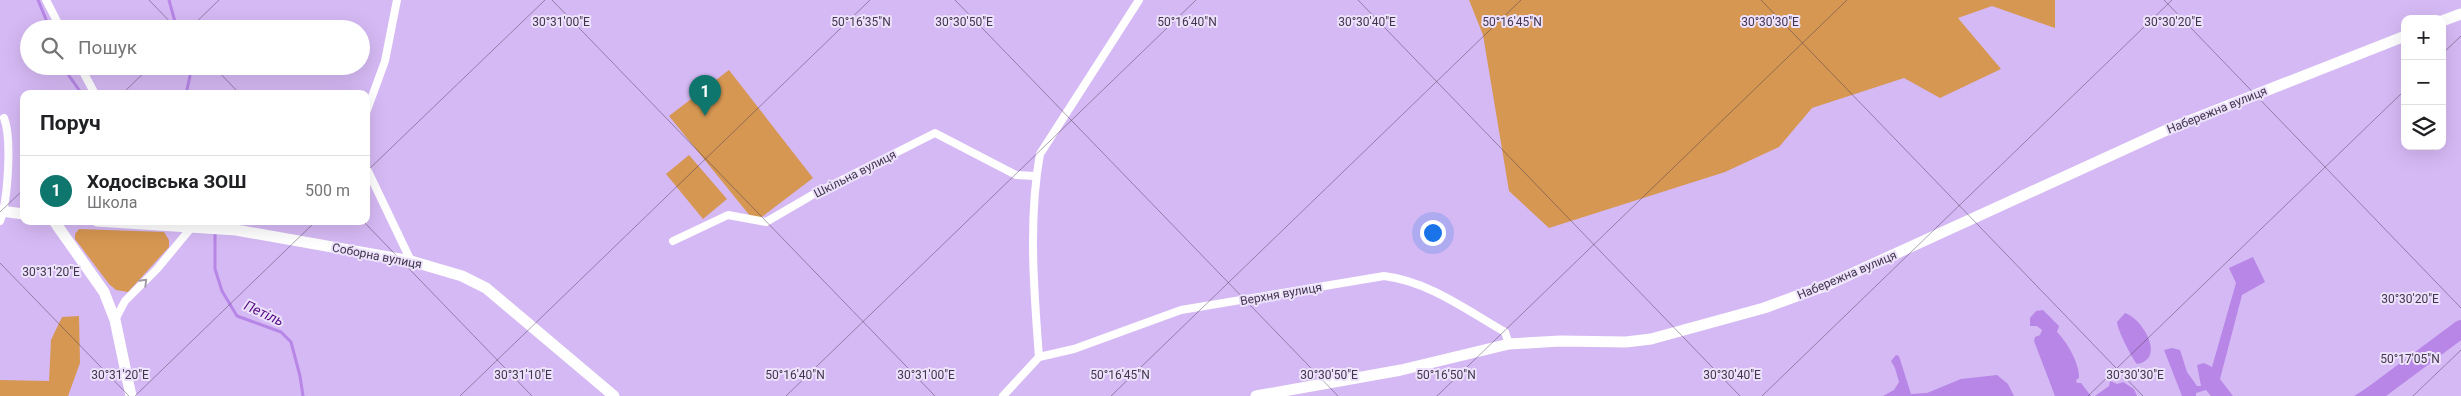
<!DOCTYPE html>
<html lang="uk">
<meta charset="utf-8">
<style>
body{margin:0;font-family:Roboto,sans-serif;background:#f2f2f2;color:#202124}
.controls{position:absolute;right:15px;top:15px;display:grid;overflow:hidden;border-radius:10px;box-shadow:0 5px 20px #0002}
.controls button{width:45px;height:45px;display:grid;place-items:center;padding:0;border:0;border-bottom:1px solid #e0e0e0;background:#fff;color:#202124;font:25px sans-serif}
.you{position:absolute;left:1432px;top:232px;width:18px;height:18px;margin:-12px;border:4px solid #fff;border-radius:50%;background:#1a73e8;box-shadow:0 0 0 8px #1a73e833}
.badge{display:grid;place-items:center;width:32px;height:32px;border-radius:50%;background:#0f766e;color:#fff;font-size:16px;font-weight:700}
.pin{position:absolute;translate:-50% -41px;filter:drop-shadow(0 1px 2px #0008)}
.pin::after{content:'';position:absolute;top:26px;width:18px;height:15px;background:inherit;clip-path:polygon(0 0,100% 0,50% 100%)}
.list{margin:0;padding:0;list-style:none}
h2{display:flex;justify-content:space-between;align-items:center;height:65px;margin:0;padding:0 20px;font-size:21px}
h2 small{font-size:16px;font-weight:400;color:#757577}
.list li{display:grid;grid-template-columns:32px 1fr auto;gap:15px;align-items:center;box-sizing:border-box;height:70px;padding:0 20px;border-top:1px solid #e0e0e0}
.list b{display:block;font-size:19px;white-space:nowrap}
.list p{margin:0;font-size:16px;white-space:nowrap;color:#757577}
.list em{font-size:16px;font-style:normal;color:#757577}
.icon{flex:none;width:28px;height:28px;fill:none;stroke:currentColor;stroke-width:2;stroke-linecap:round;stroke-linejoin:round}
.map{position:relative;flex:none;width:2461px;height:396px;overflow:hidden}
.search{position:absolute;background:#fff;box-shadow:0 5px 20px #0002;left:20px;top:20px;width:350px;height:55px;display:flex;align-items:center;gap:12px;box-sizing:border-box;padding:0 18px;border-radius:28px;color:#757577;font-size:19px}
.panel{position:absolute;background:#fff;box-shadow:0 5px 20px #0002;left:20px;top:90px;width:350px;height:135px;border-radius:10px}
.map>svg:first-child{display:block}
.green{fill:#d69752}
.water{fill:#b786e6}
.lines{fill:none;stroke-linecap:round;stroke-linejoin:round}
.stream{stroke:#b786e6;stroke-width:3}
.river{stroke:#b786e6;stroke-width:18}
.street{stroke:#fff;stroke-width:8}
.secondary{stroke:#fff;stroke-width:11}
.oneway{stroke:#a09aa6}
.ticks{fill:none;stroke:#42364e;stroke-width:1;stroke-opacity:0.45}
.labels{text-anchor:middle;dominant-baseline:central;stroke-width:4;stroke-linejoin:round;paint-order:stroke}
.street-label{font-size:12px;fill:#42364e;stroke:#ede2fb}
.water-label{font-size:14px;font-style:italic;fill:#550b82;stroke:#ede2fb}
.ticks-label{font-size:12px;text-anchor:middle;fill:#42364e;stroke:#ede2fb;stroke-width:4;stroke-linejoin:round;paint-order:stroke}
</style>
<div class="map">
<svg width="2461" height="396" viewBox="0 0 2461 396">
<rect width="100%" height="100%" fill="#d5b9f4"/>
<!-- green -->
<g class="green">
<polygon points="1469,0 2055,0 2055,28 1992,6 1958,18 2001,69 1940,98 1904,78 1812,108 1779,147 1725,172 1549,228 1509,191 1483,35"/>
<polygon points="729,70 813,178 755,222 669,116"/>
<polygon points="689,155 727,199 703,219 666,174"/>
<polygon points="79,229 164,232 169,240 169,247 128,292 116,290 109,284 75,239 75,234"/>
<polygon points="79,316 80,363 68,396 0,396 0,380 49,381 51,340 62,317"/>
</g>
<!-- water -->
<g class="water">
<polygon points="2253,257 2265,282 2242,295 2220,379 2233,396 2211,396 2206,390 2196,393 2196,396 2182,396 2164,350 2172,348 2180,350 2187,372 2197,386 2201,386 2197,365 2204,363 2212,367 2236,283 2229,268"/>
<path d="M 2043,310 L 2059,326 L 2057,332 C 2067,342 2080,364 2079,378 L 2076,380 L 2077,383 L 2081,383 L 2091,396 L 2055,396 L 2034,341 L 2035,337 L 2040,335 L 2042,330 L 2037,326 L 2030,326 L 2030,318 L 2036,311 Z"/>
<path d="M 2125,313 C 2143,319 2166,359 2137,364 C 2132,359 2117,329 2117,322 Z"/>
<polygon points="1896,355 1899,356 1911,394 1927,393 1961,379 1997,375 2008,384 2014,396 1883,396 1894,390 1899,382 1895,368 1891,361"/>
<polygon points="2397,369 2402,381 2380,396 2354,396"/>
<polygon points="2110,381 2117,384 2123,382 2134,389 2137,396 2095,396 2109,386"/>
</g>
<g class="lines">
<!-- stream -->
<g class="stream">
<polyline points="38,0 50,29"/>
<polyline points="169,0 177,29"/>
<polyline points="62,66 82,94"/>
<polyline points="186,94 190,76 189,66"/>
<polyline points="215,232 215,269 222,291 237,316 281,332 291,342 300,376 303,396"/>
</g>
<!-- river -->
<polyline class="river" points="2371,396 2461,329"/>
<!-- street -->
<g class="street">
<polyline points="46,0 61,29"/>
<polyline points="80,66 95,94"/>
<polyline points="366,113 385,61 397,0"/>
<polyline points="366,167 411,261"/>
<path d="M 0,221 C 8,201 12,138 4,118"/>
<polyline points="673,241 728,215 766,222 814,194 935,133 1016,175 1035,176"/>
<polyline points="115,320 125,301 157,269 191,228"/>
<path d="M 1039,357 L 1074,349 L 1181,310 L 1384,276 C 1428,281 1468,311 1505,332 L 1509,344"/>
<path d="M 1003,396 L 1039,357 C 1034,292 1028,219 1040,154 L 1139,0"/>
</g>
<!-- secondary -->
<g class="secondary">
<polyline points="2442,21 2461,14"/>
<polyline points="0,211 24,214"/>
<polyline points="54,221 104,292 115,320 131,396"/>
<polyline points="97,221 236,230 411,261 462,276 486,288 614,396"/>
<polyline points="1256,396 1401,370 1509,344 1560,341 1626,342 1651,339 1764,308 1827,285 2171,128 2405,36"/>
</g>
</g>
<!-- one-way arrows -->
<defs><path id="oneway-chevron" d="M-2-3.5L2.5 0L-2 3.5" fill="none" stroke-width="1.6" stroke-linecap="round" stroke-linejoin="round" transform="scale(1.25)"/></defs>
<use class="oneway" href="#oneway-chevron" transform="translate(144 282) rotate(-45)"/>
<!-- ticks -->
<path class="ticks" d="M 149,0 L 177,29M 552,0 L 935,396M 955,0 L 1338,396M 1358,0 L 1740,396M 1761,0 L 2143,396M 2164,0 L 2461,308M 189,29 L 219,0M 2442,54 L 2461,36M 213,66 L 240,94M 122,94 L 151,66M 366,172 L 545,0M 0,212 L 24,189M 363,221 L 532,396M 0,263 L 129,396M 135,396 L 316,221M 460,396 L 870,0M 786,396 L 1196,0M 1111,396 L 1521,0M 1437,396 L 1847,0M 1762,396 L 2172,0M 2088,396 L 2405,90M 2413,396 L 2461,350"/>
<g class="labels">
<!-- street labels -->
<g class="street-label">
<text transform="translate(2217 110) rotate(-22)">Набережна вулиця</text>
<text transform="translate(855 174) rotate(-27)">Шкільна вулиця</text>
<text transform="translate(377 256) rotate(11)">Соборна вулиця</text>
<text transform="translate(1847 275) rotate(-23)">Набережна вулиця</text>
<text transform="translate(1281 294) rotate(-10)">Верхня вулиця</text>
</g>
<!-- water labels -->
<g class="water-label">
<text transform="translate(264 313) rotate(25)">Петіль</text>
</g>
</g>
<g class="ticks-label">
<text x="861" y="26">50°16'35"N</text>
<text x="1187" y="26">50°16'40"N</text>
<text x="1512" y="26">50°16'45"N</text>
<text x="561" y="26">30°31'00"E</text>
<text x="964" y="26">30°30'50"E</text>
<text x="1367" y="26">30°30'40"E</text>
<text x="1770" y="26">30°30'30"E</text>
<text x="2173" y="26">30°30'20"E</text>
<text x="51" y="276">30°31'20"E</text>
<text x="2410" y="303">30°30'20"E</text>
<text x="2410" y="363">50°17'05"N</text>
<text x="120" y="379">30°31'20"E</text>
<text x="523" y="379">30°31'10"E</text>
<text x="926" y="379">30°31'00"E</text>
<text x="1329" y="379">30°30'50"E</text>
<text x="1732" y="379">30°30'40"E</text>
<text x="2135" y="379">30°30'30"E</text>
<text x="795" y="379">50°16'40"N</text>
<text x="1120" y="379">50°16'45"N</text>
<text x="1446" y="379">50°16'50"N</text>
</g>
</svg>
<div class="controls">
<button>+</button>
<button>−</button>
<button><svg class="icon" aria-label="layers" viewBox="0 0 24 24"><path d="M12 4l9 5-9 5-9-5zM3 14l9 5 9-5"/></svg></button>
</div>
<div class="you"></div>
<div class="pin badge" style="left:705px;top:116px">1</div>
<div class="search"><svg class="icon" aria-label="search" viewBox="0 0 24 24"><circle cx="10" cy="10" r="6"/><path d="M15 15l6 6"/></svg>Пошук</div>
<section class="panel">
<h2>Поруч<small></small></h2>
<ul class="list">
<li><span class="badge">1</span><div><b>Ходосівська ЗОШ</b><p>Школа</p></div><em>500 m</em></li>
</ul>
</section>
</div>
